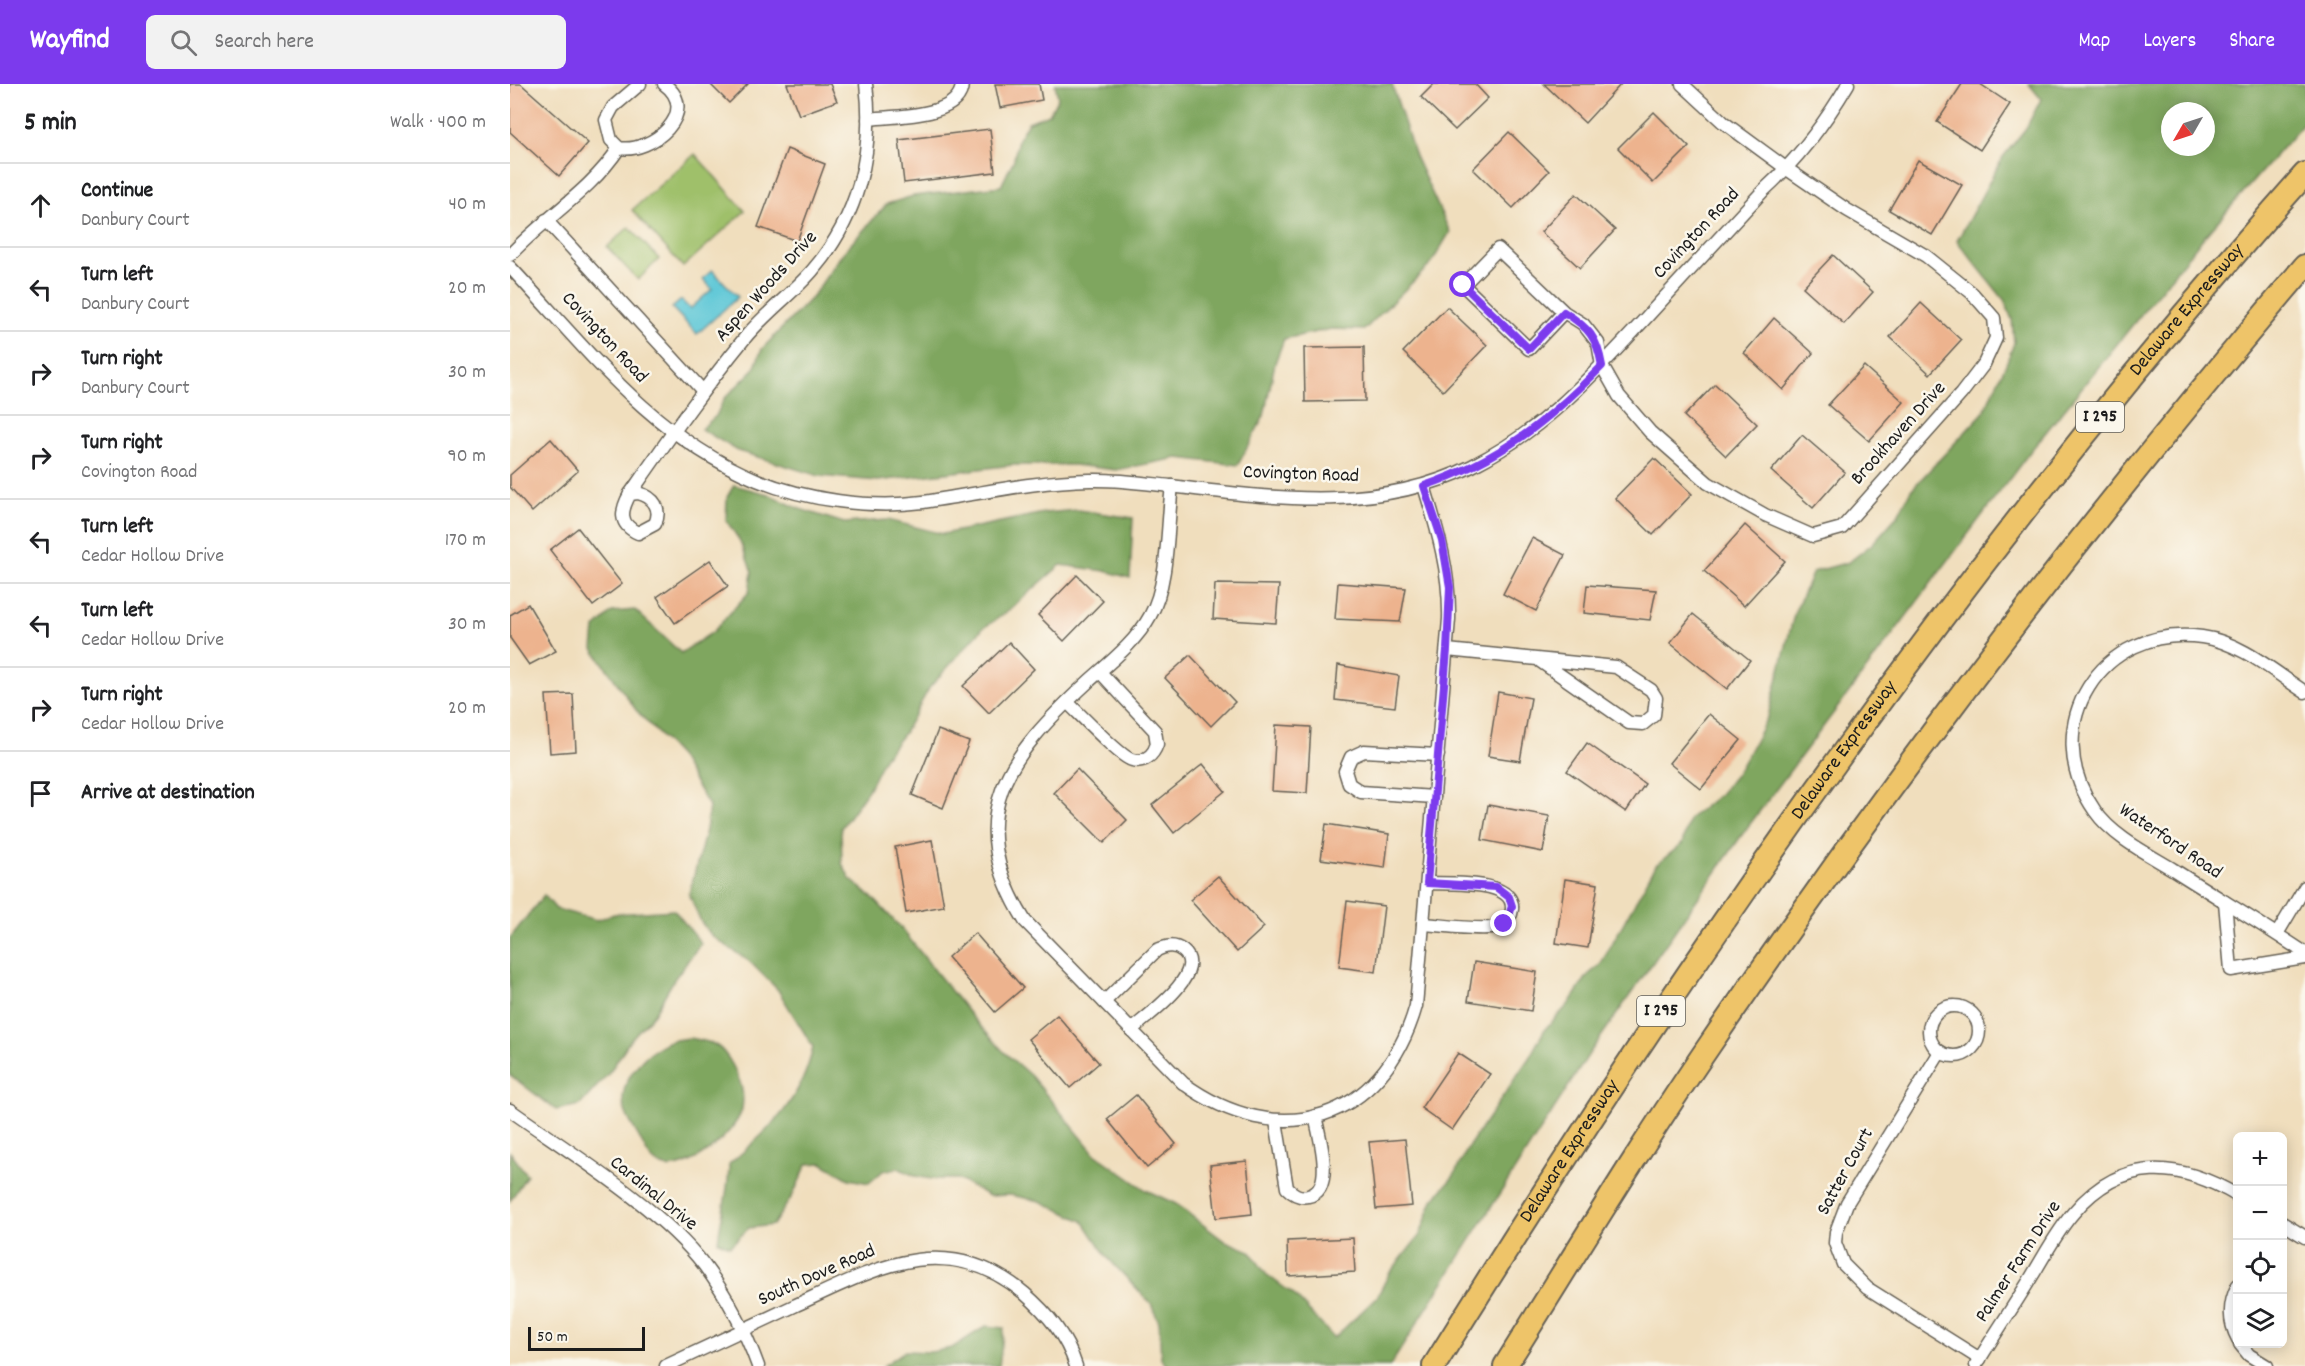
<!DOCTYPE html>
<meta charset="utf-8">
<style>
body{margin:0;font-family:Dekko,sans-serif;background:#f2f2f2;color:#202124}
.controls{position:absolute;right:18px;bottom:18px;display:grid;overflow:hidden;border-radius:9px;box-shadow:0 3px 15px #0003}
.controls button{width:54px;height:54px;display:grid;place-items:center;padding:0;border:0;border-bottom:2px solid #e0e0e0;background:#fff;color:#202124;font:30px sans-serif}
.compass{position:absolute;left:1651px;top:18px;width:54px;height:54px;border-radius:50%;background:#fff;box-shadow:0 3px 15px #0003;rotate:231deg}
.scale{position:absolute;left:18px;bottom:15px;width:117px;box-sizing:border-box;padding-left:6px;border:3px solid #1c1c1c;border-top:0;font-size:16px;line-height:21px;white-space:nowrap;color:#1c1c1c;-webkit-text-stroke:4px #fbf7ec;paint-order:stroke}
.stop{position:absolute;width:18px;height:18px;margin:-14px;border:4px solid #7c3aed;border-radius:50%;background:#fff}
.stop.end{background:#7c3aed;border-color:#fff;box-shadow:0 2px 6px #0008}
.list{margin:0;padding:0;list-style:none}
h2{display:flex;justify-content:space-between;align-items:center;height:78px;margin:0;padding:0 24px;font-size:26px}
h2 small{font-size:20px;font-weight:400;color:#757577}
.list li{display:grid;grid-template-columns:39px 1fr auto;gap:18px;align-items:center;box-sizing:border-box;height:84px;padding:0 24px;border-top:2px solid #e0e0e0}
.list b{display:block;font-size:22px;white-space:nowrap}
.list p{margin:0;font-size:20px;white-space:nowrap;color:#757577}
.list em{font-size:20px;font-style:normal;color:#757577}
.icon{flex:none;width:33px;height:33px;fill:none;stroke:currentColor;stroke-width:2;stroke-linecap:round;stroke-linejoin:round}
.map{position:relative;flex:none;width:1795px;height:1282px;overflow:hidden}
header{display:flex;align-items:center;gap:36px;box-sizing:border-box;height:84px;padding:0 30px;background:#7c3aed;color:#fff}
header strong{font-size:28px}
nav{display:flex;gap:33px;margin-inline-start:auto;font-size:21px}
.search{width:420px;height:54px;background:#f2f2f2;display:flex;align-items:center;gap:15px;box-sizing:border-box;padding:0 21px;border-radius:9px;color:#757577;font-size:22px}
main{display:flex}
aside{flex:1;background:#fff}
.map>svg:first-child{display:block}
.green{fill:#9fc06a;stroke:#5e6e43;stroke-width:1.5}
.forest{fill:#7fa65e;stroke:#4e613d;stroke-width:1.5;fill-rule:evenodd}
.water{fill:#5dc7d7;stroke:#3c727a;stroke-width:1.5}
.building{fill:#edb38e}
.lines{fill:none;stroke-linecap:round;stroke-linejoin:round}
.street-casing{stroke:#666054;stroke-width:15}
.highway-casing{stroke:#666054;stroke-width:26}
.street{stroke:#fff;stroke-width:12}
.highway{stroke:#eec469;stroke-width:22}
.route{stroke:#7c3aed;stroke-width:8}
.labels{text-anchor:middle;dominant-baseline:central;stroke-width:5;stroke-linejoin:round;paint-order:stroke}
.shield{fill:#fbf7ec;stroke:#5f5e5a;stroke-width:1.5}
.shield-label{font-size:18px;font-weight:bold;fill:#1c1c1c}
.street-label{font-size:20px;fill:#1c1c1c;stroke:#fbf7ec}
</style>
<header>
<strong>Wayfind</strong>
<div class="search"><svg class="icon" aria-label="search" viewBox="0 0 24 24"><circle cx="10" cy="10" r="6"/><path d="M15 15l6 6"/></svg>Search here</div>
<nav><a>Map</a><a>Layers</a><a>Share</a></nav>
</header>
<main>
<aside>
<h2>5 min<small>Walk · 400 m</small></h2>
<ul class="list">
<li><svg class="icon" aria-label="ahead" viewBox="0 0 24 24"><path d="M12 20V5M6 11l6-6 6 6"/></svg><div><b>Continue</b><p>Danbury Court</p></div><em>40 m</em></li>
<li><svg class="icon" aria-label="left" viewBox="0 0 24 24"><path d="M17 20v-9H6M10 6l-5 5 5 5"/></svg><div><b>Turn left</b><p>Danbury Court</p></div><em>20 m</em></li>
<li><svg class="icon" aria-label="right" viewBox="0 0 24 24"><path d="M7 20v-9h11M14 6l5 5-5 5"/></svg><div><b>Turn right</b><p>Danbury Court</p></div><em>30 m</em></li>
<li><svg class="icon" aria-label="right" viewBox="0 0 24 24"><path d="M7 20v-9h11M14 6l5 5-5 5"/></svg><div><b>Turn right</b><p>Covington Road</p></div><em>90 m</em></li>
<li><svg class="icon" aria-label="left" viewBox="0 0 24 24"><path d="M17 20v-9H6M10 6l-5 5 5 5"/></svg><div><b>Turn left</b><p>Cedar Hollow Drive</p></div><em>170 m</em></li>
<li><svg class="icon" aria-label="left" viewBox="0 0 24 24"><path d="M17 20v-9H6M10 6l-5 5 5 5"/></svg><div><b>Turn left</b><p>Cedar Hollow Drive</p></div><em>30 m</em></li>
<li><svg class="icon" aria-label="right" viewBox="0 0 24 24"><path d="M7 20v-9h11M14 6l5 5-5 5"/></svg><div><b>Turn right</b><p>Cedar Hollow Drive</p></div><em>20 m</em></li>
<li><svg class="icon" aria-label="arrive" viewBox="0 0 24 24"><path d="M6 21V4h12l-3 4 3 4H6"/></svg><div><b>Arrive at destination</b></div></li>
</ul>
</aside>
<div class="map">
<svg width="1795" height="1282" viewBox="0 0 1795 1282">
<rect width="100%" height="100%" fill="#fbf7ec"/>
<filter id="ink" filterUnits="userSpaceOnUse"><feTurbulence type="fractalNoise" baseFrequency=".0167" numOctaves="2"/><feDisplacementMap in="SourceGraphic" scale="12" xChannelSelector="R" yChannelSelector="G"/><feConvolveMatrix kernelMatrix="1 2 1 2 8 2 1 2 1" color-interpolation-filters="sRGB"/></filter>
<filter id="wash" filterUnits="userSpaceOnUse"><feTurbulence type="fractalNoise" baseFrequency=".008" numOctaves="4" result="noise"/><feDisplacementMap in="SourceGraphic" scale="24" xChannelSelector="R" yChannelSelector="G"/><feGaussianBlur stdDeviation="1.35" result="paint"/><feColorMatrix in="noise" values="0 0 0 0 0 0 0 0 0 0 0 0 0 0 0 0 0 1.4 0 .05"/><feComposite in="paint" operator="in"/></filter>
<g filter="url(#wash)">
<rect width="100%" height="100%" fill="#f0debd"/>
<!-- green -->
<g class="green">
<polygon points="185,70 235,127 173,183 122,126"/>
<polygon points="119,143 149,175 128,196 97,163"/>
</g>
<!-- forest -->
<g class="forest">
<polygon points="545,0 882,0 905,72 940,148 921,180 854,246 821,245 774,255 765,279 754,332 728,381 668,374 606,386 564,381 503,381 368,397 309,392 228,367 191,345 206,332 214,315 244,285 252,265 303,212 332,170 377,120 403,112 491,102 504,75 508,55 518,38 539,30 548,14"/>
<path d="M 1519,0 L 1795,0 L 1795,38 L 1688,160 L 1519,369 L 1234,748 L 1079,970 L 880,1282 L 657,1282 L 651,1275 L 649,1238 L 641,1220 L 597,1173 L 573,1137 L 530,1117 L 500,1111 L 479,1112 L 448,1095 L 421,1095 L 405,1092 L 388,1084 L 373,1087 L 359,1099 L 339,1095 L 312,1079 L 297,1080 L 283,1111 L 263,1141 L 239,1144 L 220,1162 L 208,1157 C 211,1131 219,1106 219,1080 C 260,1046 292,1016 303,963 L 268,906 L 240,878 L 202,852 L 191,838 L 179,810 L 196,746 L 199,722 L 169,672 L 126,626 L 83,565 L 85,544 L 102,528 L 125,526 L 171,569 L 203,548 L 239,508 L 242,488 L 230,457 L 216,436 L 217,413 L 224,401 L 258,410 L 290,425 L 334,439 L 378,436 L 433,450 L 534,429 L 568,426 L 623,434 L 620,494 L 595,487 L 551,481 L 493,531 L 472,545 L 420,603 L 394,649 L 374,674 L 358,706 L 331,744 L 332,779 L 340,795 L 365,816 L 391,844 L 462,933 L 494,968 L 521,992 L 585,1070 L 636,1106 L 666,1120 L 713,1156 L 740,1167 L 756,1190 L 784,1211 L 824,1254 L 867,1213 L 879,1190 L 910,1151 L 923,1116 L 943,1093 L 959,1062 L 1019,974 L 1035,945 L 1058,921 L 1078,891 L 1090,881 L 1146,781 L 1172,760 L 1179,735 L 1211,709 L 1228,687 L 1245,657 L 1258,632 L 1285,527 L 1303,488 L 1339,478 L 1362,460 L 1388,431 L 1401,406 L 1473,329 L 1496,280 L 1504,259 L 1502,236 L 1495,217 L 1447,157 L 1493,73 L 1516,44 L 1531,15 ZM 1660,27 L 1696,27 L 1696,63 L 1660,63 Z"/>
<polygon points="34,811 46,825 87,836 104,830 164,826 191,859 165,894 144,930 121,955 99,989 70,1021 46,1026 0,991 0,854"/>
<path d="M 180,954 C 204,958 211,960 223,982 C 230,996 235,1008 232,1025 C 227,1048 176,1092 152,1082 C 140,1078 135,1065 130,1055 C 123,1042 112,1028 113,1013 C 115,989 137,968 157,958 C 164,955 173,955 180,954 Z"/>
<polygon points="0,1068 17,1091 0,1117"/>
<polygon points="476,1242 494,1244 489,1282 373,1282 395,1267 421,1268 442,1264"/>
</g>
<!-- water -->
<polygon class="water" points="202,186 228,213 187,250 162,224 171,216 180,225 202,205 193,195"/>
<g id="blocks">
<!-- building -->
<g class="building">
<polygon points="0,0 11,0 78,59 49,92 0,48"/>
<polygon points="200,0 238,0 219,19"/>
<polygon points="277,0 320,0 327,17 289,31"/>
<polygon points="485,0 529,0 532,16 490,24"/>
<polygon points="924,0 965,0 978,14 945,46 911,13"/>
<polygon points="1034,0 1111,0 1075,39"/>
<polygon points="1452,0 1470,0 1500,20 1470,66 1427,38"/>
<polygon points="1144,28 1179,63 1143,99 1108,64"/>
<polygon points="480,45 485,88 394,99 389,56"/>
<polygon points="999,48 1039,87 1003,124 963,85"/>
<polygon points="277,65 315,80 287,157 248,143"/>
<polygon points="1408,76 1452,101 1422,151 1379,126"/>
<polygon points="1066,110 1105,146 1070,184 1031,148"/>
<polygon points="1323,171 1363,208 1334,240 1293,203"/>
<polygon points="1411,219 1451,256 1420,290 1380,253"/>
<polygon points="937,223 977,261 933,307 893,268"/>
<polygon points="1264,234 1303,269 1273,306 1234,269"/>
<polygon points="854,263 855,317 795,318 794,264"/>
<polygon points="1354,282 1394,318 1359,357 1318,321"/>
<polygon points="1205,300 1247,340 1216,372 1174,332"/>
<polygon points="1292,351 1335,388 1303,424 1261,387"/>
<polygon points="41,355 68,387 22,428 0,403 0,391"/>
<polygon points="1144,374 1182,410 1143,451 1105,414"/>
<polygon points="1235,441 1275,477 1234,522 1194,487"/>
<polygon points="68,444 112,500 83,522 40,466"/>
<polygon points="1022,454 1055,471 1026,527 993,510"/>
<polygon points="200,476 218,502 165,539 147,513"/>
<polygon points="567,491 593,517 554,557 528,531"/>
<polygon points="828,499 896,504 890,538 825,535"/>
<polygon points="705,500 769,501 766,539 703,535"/>
<polygon points="1077,501 1146,506 1140,536 1074,529"/>
<polygon points="18,520 46,567 19,581 0,554 0,531"/>
<polygon points="1183,530 1240,576 1217,605 1160,559"/>
<polygon points="499,558 524,585 479,629 453,602"/>
<polygon points="680,571 725,618 701,642 655,594"/>
<polygon points="828,581 889,592 885,623 825,616"/>
<polygon points="988,608 1021,614 1010,677 978,672"/>
<polygon points="63,610 66,667 40,669 36,611"/>
<polygon points="1199,630 1231,656 1191,705 1159,679"/>
<polygon points="766,641 801,643 797,709 762,707"/>
<polygon points="428,646 459,658 433,724 402,711"/>
<polygon points="1077,659 1135,700 1116,728 1057,687"/>
<polygon points="693,680 715,707 664,749 642,721"/>
<polygon points="567,685 617,736 594,759 544,709"/>
<polygon points="978,721 1039,732 1033,768 972,756"/>
<polygon points="816,740 879,750 875,784 811,775"/>
<polygon points="422,756 434,822 396,829 385,763"/>
<polygon points="708,792 754,843 727,868 680,816"/>
<polygon points="1055,795 1088,800 1078,864 1046,859"/>
<polygon points="837,817 874,822 866,888 829,883"/>
<polygon points="465,849 513,904 485,928 438,873"/>
<polygon points="964,878 1027,888 1021,927 958,917"/>
<polygon points="547,931 589,979 560,1004 518,955"/>
<polygon points="948,969 980,990 942,1046 911,1024"/>
<polygon points="626,1011 666,1060 637,1084 597,1035"/>
<polygon points="895,1055 902,1122 866,1125 859,1058"/>
<polygon points="737,1077 742,1130 706,1134 700,1081"/>
<polygon points="843,1154 845,1188 778,1192 777,1157"/>
</g>
</g>
</g>
<g filter="url(#ink)">
<use href="#blocks" fill-opacity="0" stroke="#666054" stroke-width="1.5"/>
<g class="lines">
<defs>
<g id="street">
<path d="M 130,0 L 103,23 L 96,36 L 101,56 L 109,64 C 141,70 192,28 154,0"/>
<path d="M 358,35 C 384,32 451,34 452,0"/>
<polyline points="36,136 192,306"/>
<path d="M 0,171 C 35,133 80,108 109,64"/>
<path d="M 0,183 C 76,264 141,352 247,396 C 296,416 361,425 413,418 C 469,410 523,397 580,396 C 607,395 633,399 660,402 C 761,414 867,430 962,382 C 1035,345 1079,295 1134,236 C 1173,193 1213,150 1253,107 C 1287,76 1315,39 1338,0"/>
<polyline points="1054,228 1019,265 953,201 988,165 1054,228 1073,240 1088,259 1092,282 1109,312 1140,348 1198,399 1255,431 1303,452 1332,444 1451,310 1474,280 1486,254 1484,234 1462,209 1416,172 1337,126 1277,85 1213,38 1172,0"/>
<path d="M 662,402 C 657,440 659,500 640,532 C 626,558 599,579 578,598 C 498,672 450,731 515,837 L 673,999 C 769,1069 873,1038 906,922 L 939,535 C 940,488 928,447 914,402"/>
<path d="M 128,409 C 144,413 152,425 145,440 L 128,449 C 108,440 111,426 120,410 Z"/>
<path d="M 120,410 C 157,357 193,305 234,255 C 254,230 281,211 302,187 C 347,135 365,69 356,0"/>
<polyline points="937,566 1106,583 1141,606 1146,614 1144,631 1133,640 1119,639 1030,577"/>
<path d="M 1795,608 C 1763,587 1730,558 1692,553 C 1591,539 1526,643 1585,727 C 1603,753 1638,770 1664,786 C 1708,814 1752,840 1795,869"/>
<path d="M 557,618 C 568,628 610,673 622,676 C 634,679 643,672 647,660 L 645,647 L 590,588"/>
<polyline points="924,713 851,708 839,700 835,687 841,673 854,667 928,671"/>
<polyline points="1715,818 1721,886 1795,874"/>
<path d="M 913,840 C 931,841 972,847 988,843 C 994,841 999,835 1001,830 C 1012,794 938,800 917,799"/>
<polyline points="1767,850 1795,803"/>
<path d="M 594,918 L 647,866 C 656,862 664,860 673,867 C 699,888 637,932 621,946"/>
<circle cx="1444" cy="947" r="25"/>
<polyline points="1430,968 1337,1119 1326,1148 1325,1159 1333,1180 1357,1204 1470,1275"/>
<path d="M 0,1026 C 59,1068 151,1124 194,1181 C 217,1212 235,1246 248,1282"/>
<path d="M 766,1037 L 777,1104 C 783,1110 789,1114 798,1112 C 826,1107 809,1051 805,1032"/>
<polyline points="1772,1139 1795,1153"/>
<path d="M 1728,1201 C 1719,1219 1718,1237 1728,1255"/>
<polyline points="1730,1260 1739,1271 1757,1282"/>
<path d="M 1466,1281 C 1484,1251 1504,1222 1522,1192 C 1535,1171 1547,1147 1564,1128 C 1612,1072 1669,1077 1728,1112"/>
<path d="M 156,1282 C 198,1262 241,1242 284,1222 C 362,1186 435,1143 514,1209 C 538,1230 556,1251 566,1282"/>
</g>
<g id="highway">
<path id="s1" d="M 924,1282 C 1184,863 1467,459 1795,90"/>
<path d="M 995,1282 C 1063,1174 1129,1064 1201,959 C 1385,689 1583,431 1795,182"/>
</g>
</defs>
<!-- street casing -->
<use href="#street" class="street-casing"/>
<!-- highway casing -->
<use href="#highway" class="highway-casing"/>
<!-- street -->
<use href="#street" class="street"/>
<!-- highway -->
<use href="#highway" class="highway"/>
</g>
</g>
<g class="lines" filter="url(#ink)">
<!-- route -->
<path class="route" d="M 953,201 L 1019,265 L 1054,228 C 1079,244 1087,253 1092,282 C 1037,338 990,376 914,402 L 932,456 L 940,503 L 937,566 L 917,799 L 986,803 L 999,813 L 1002,822 L 998,835 L 994,840"/>
</g>
<g class="labels">
<!-- shield labels -->
<g class="shield">
<rect x="1566" y="318" width="48" height="30" rx="4.5"/>
<rect x="1127" y="912" width="48" height="30" rx="4.5"/>
</g>
<g class="shield-label">
<text x="1590" y="333">I 295</text>
<text x="1151" y="927">I 295</text>
</g>
<!-- street labels -->
<g class="street-label">
<text transform="translate(1187 150) rotate(-47)">Covington Road</text>
<text transform="translate(257 203) rotate(-48)">Aspen Woods Drive</text>
<text stroke="none"><textPath href="#s1" startOffset="1298">Delaware Expressway</textPath></text>
<text transform="translate(94 254) rotate(47)">Covington Road</text>
<text transform="translate(1389 350) rotate(-48)">Brookhaven Drive</text>
<text transform="translate(791 391) rotate(2)">Covington Road</text>
<text stroke="none"><textPath href="#s1" startOffset="740">Delaware Expressway</textPath></text>
<text transform="translate(1660 758) rotate(34)">Waterford Road</text>
<text stroke="none"><textPath href="#s1" startOffset="254">Delaware Expressway</textPath></text>
<text transform="translate(1336 1088) rotate(-61)">Satter Court</text>
<text transform="translate(143 1110) rotate(39)">Cardinal Drive</text>
<text transform="translate(1509 1178) rotate(-57)">Palmer Farm Drive</text>
<text transform="translate(307 1192) rotate(-24)">South Dove Road</text>
</g>
</g>
</svg>
<div class="controls">
<button>+</button>
<button>−</button>
<button><svg class="icon" aria-label="locate" viewBox="0 0 24 24"><circle cx="12" cy="12" r="6"/><path d="M12 2v4M12 18v4M2 12h4M18 12h4"/></svg></button>
<button><svg class="icon" aria-label="layers" viewBox="0 0 24 24"><path d="M12 4l9 5-9 5-9-5zM3 14l9 5 9-5"/></svg></button>
</div>
<svg class="compass" viewBox="-18 -18 36 36"><path d="M0-13l5 13h-10z" fill="#e53935"/><path d="M0 13l5-13h-10z" fill="#757577"/></svg>
<div class="scale">50 m</div>
<div class="stop" style="left:953px;top:201px"></div>
<div class="stop end" style="left:994px;top:840px"></div>
</div>
</main>
